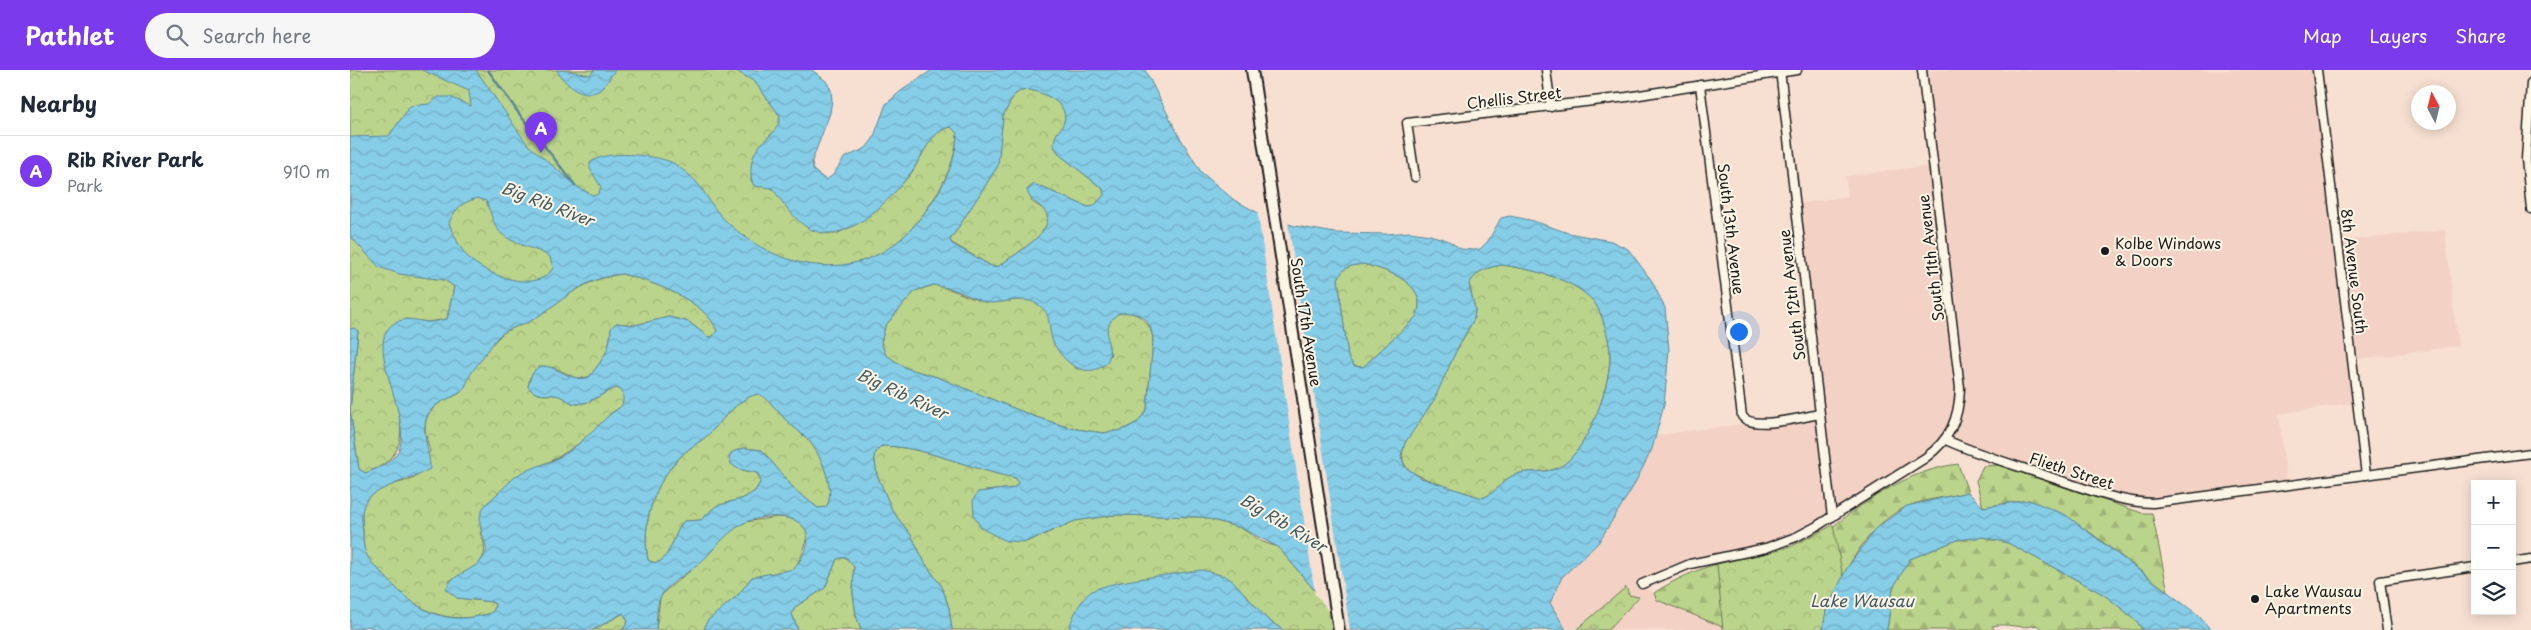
<!DOCTYPE html>
<meta charset="utf-8">
<style>
body{margin:0;font-family:"Playpen Sans",sans-serif;background:#f6f6f7;color:#1f2937}
.controls{position:absolute;right:15px;bottom:15px;display:grid;overflow:hidden;border-radius:0px;box-shadow:0 2px 12px #0003}
.controls button{width:45px;height:45px;display:grid;place-items:center;padding:0;border:0;border-bottom:1px solid #e0e1e3;background:#fff;color:#1f2937;font:25px sans-serif}
.compass{position:absolute;left:2061px;top:15px;width:45px;height:45px;border-radius:50%;background:#fff;box-shadow:0 2px 12px #0003;rotate:353deg}
.you{position:absolute;left:1388px;top:261px;width:18px;height:18px;margin:-12px;border:4px solid #fff;border-radius:50%;background:#1a73e8;box-shadow:0 0 0 8px #1a73e833}
.badge{display:grid;place-items:center;width:32px;height:32px;border-radius:50%;background:#7c3aed;color:#fff;font-size:16px;font-weight:700}
.pin{position:absolute;translate:-50% -41px;filter:drop-shadow(0 1px 2px #0008)}
.pin::after{content:'';position:absolute;top:26px;width:18px;height:15px;background:inherit;clip-path:polygon(0 0,100% 0,50% 100%)}
.list{margin:0;padding:0;list-style:none}
h2{display:flex;justify-content:space-between;align-items:center;height:65px;margin:0;padding:0 20px;font-size:21px}
h2 small{font-size:16px;font-weight:400;color:#747a83}
.list li{display:grid;grid-template-columns:32px 1fr auto;gap:15px;align-items:center;box-sizing:border-box;height:70px;padding:0 20px;border-top:1px solid #e0e1e3}
.list b{display:block;font-size:19px;white-space:nowrap}
.list p{margin:0;font-size:16px;white-space:nowrap;color:#747a83}
.list em{font-size:16px;font-style:normal;color:#747a83}
.icon{flex:none;width:28px;height:28px;fill:none;stroke:currentColor;stroke-width:2;stroke-linecap:round;stroke-linejoin:round}
.map{position:relative;flex:none;width:2181px;height:560px;overflow:hidden}
header{display:flex;align-items:center;gap:30px;box-sizing:border-box;height:70px;padding:0 25px;background:#7c3aed;color:#fff}
header strong{font-size:24px}
nav{display:flex;gap:28px;margin-inline-start:auto;font-size:18px}
.search{width:350px;height:45px;background:#f6f6f7;display:flex;align-items:center;gap:12px;box-sizing:border-box;padding:0 18px;border-radius:28px;color:#747a83;font-size:19px}
main{display:flex}
aside{flex:1;background:#fff}
.map>svg:first-child{display:block}
.built{fill:#f3d2c5}
.forest{fill:url(#forest-firs);stroke:#6c7854}
.park{fill:url(#park-crowns);stroke:#6c7854}
.water{fill:url(#water-waves);stroke:#5c8696;fill-rule:evenodd}
.pier{fill:#f7e0d2}
.lines{fill:none;stroke-linecap:round;stroke-linejoin:round}
.stream{stroke:#5c8696;stroke-width:2.5}
.street-casing{stroke:#1c1c1c;stroke-width:11}
.secondary-casing{stroke:#1c1c1c;stroke-width:14}
.street{stroke:#fcf5e5;stroke-width:8}
.secondary{stroke:#fcf5e5;stroke-width:10}
.poi-dot{fill:#1c1c1c;stroke:#fcf5e5;stroke-width:2}
.labels{text-anchor:middle;dominant-baseline:central;stroke-width:4;stroke-linejoin:round;paint-order:stroke}
.street-label{font-size:15px;fill:#1c1c1c;stroke:#fcf5e5}
.poi-label{font-size:15px;fill:#1c1c1c;stroke:#fcf5e5;text-anchor:start}
.water-label{font-size:16px;font-style:italic;fill:#415a63;stroke:#fcf5e5}
</style>
<header>
<strong>Pathlet</strong>
<div class="search"><svg class="icon" aria-label="search" viewBox="0 0 24 24"><circle cx="10" cy="10" r="6"/><path d="M15 15l6 6"/></svg>Search here</div>
<nav><a>Map</a><a>Layers</a><a>Share</a></nav>
</header>
<main>
<aside>
<h2>Nearby<small></small></h2>
<ul class="list">
<li><span class="badge">A</span><div><b>Rib River Park</b><p>Park</p></div><em>910 m</em></li>
</ul>
</aside>
<div class="map">
<svg width="2181" height="560" viewBox="0 0 2181 560">
<defs>
<pattern id="forest-firs" width="22" height="20" patternUnits="userSpaceOnUse" patternTransform="scale(1.25)"><rect width="22" height="20" fill="#bbd48b"/><path d="M5 1l3.5 6h-7zM16 11l3.5 6h-7z" fill="#a0b577"/></pattern>
<pattern id="park-crowns" width="20" height="18" patternUnits="userSpaceOnUse" patternTransform="scale(1.25)"><rect width="20" height="18" fill="#bbd48b"/><path d="M2 6a3 3 0 1 1 6 0M12 15a3 3 0 1 1 6 0" fill="none" stroke="#a0b577"/></pattern>
<pattern id="water-waves" width="16" height="10" patternUnits="userSpaceOnUse" patternTransform="scale(1.25)"><rect width="16" height="10" fill="#86cde7"/><path d="M0 5q4-4 8 0t8 0" fill="none" stroke="#73afc6"/></pattern>
</defs>
<rect width="100%" height="100%" fill="#f7e0d2"/>
<filter id="ink" filterUnits="userSpaceOnUse"><feTurbulence type="fractalNoise" baseFrequency=".02" numOctaves="2"/><feDisplacementMap in="SourceGraphic" scale="10" xChannelSelector="R" yChannelSelector="G"/><feConvolveMatrix kernelMatrix="1 2 1 2 8 2 1 2 1" color-interpolation-filters="sRGB"/></filter>
<g filter="url(#ink)">
<!-- built -->
<polygon class="built" points="1572,0 1967,0 1988,171 2095,160 2108,276 2003,290 2008,332 1929,344 1937,415 1820,431 1756,424 1596,370 1586,380 1446,467 1358,489 1293,515 1304,523 1307,530 1373,557 1373,560 1216,560 1200,533 1212,507 1248,473 1283,417 1302,379 1306,365 1469,344 1445,134 1498,126 1495,106 1576,96 1583,92"/>
<!-- forest -->
<g class="forest">
<path d="M 1608,394 L 1618,422 C 1599,427 1576,429 1558,436 C 1516,454 1494,503 1476,541 L 1373,557 L 1307,530 L 1304,523 C 1345,496 1397,481 1446,486 C 1494,448 1545,402 1608,394 Z"/>
<polygon points="1648,395 1792,443 1802,443 1818,522 1741,463 1679,430 1633,437 1626,411 1633,396"/>
<path d="M 1633,467 L 1658,473 L 1753,524 L 1786,550 L 1793,560 L 1693,560 L 1687,555 C 1667,560 1659,552 1642,556 L 1645,560 L 1537,560 L 1543,518 L 1560,489 L 1607,470 Z"/>
</g>
<!-- park -->
<g class="park">
<path d="M 0,0 L 385,0 L 405,12 L 430,46 L 429,57 C 407,78 402,79 401,111 C 408,113 418,115 423,119 C 440,134 446,156 470,162 C 474,163 481,164 485,164 C 500,161 550,117 560,105 C 571,90 580,59 601,57 L 607,63 C 606,88 596,111 581,133 C 570,150 555,168 537,180 C 502,203 449,200 413,181 C 406,177 400,171 395,166 L 201,188 L 203,198 C 189,223 148,209 129,196 L 54,204 L 95,210 L 104,217 L 97,249 L 79,252 L 56,249 L 36,261 C 26,315 87,379 15,403 L 9,399 L 0,340 L 8,261 L 0,259 Z"/>
<path d="M 679,20 C 692,22 720,33 714,52 C 710,63 705,60 704,76 L 710,85 L 753,119 L 754,125 L 744,136 L 738,137 L 684,114 L 681,131 C 685,134 691,137 694,140 C 711,159 662,186 649,196 L 643,197 L 602,173 L 600,170 L 647,97 L 653,46 L 664,25 L 670,21 Z"/>
<path d="M 1013,194 C 1037,200 1081,214 1066,247 L 1013,297 L 1004,296 L 998,288 L 988,209 C 994,196 1000,196 1013,194 Z"/>
<path d="M 1153,195 C 1183,200 1223,208 1244,232 C 1252,242 1259,268 1260,282 C 1262,313 1239,377 1213,395 C 1198,406 1177,398 1162,406 C 1150,412 1146,424 1132,428 C 1116,422 1061,408 1055,395 C 1050,387 1053,381 1055,373 L 1124,249 L 1125,239 L 1119,214 C 1127,200 1138,197 1153,195 Z"/>
<path d="M 272,204 C 301,211 357,231 367,261 L 362,267 L 358,267 L 339,252 L 319,247 L 285,255 L 266,253 L 261,259 C 260,282 253,289 239,307 L 226,308 L 205,298 L 194,296 L 180,307 L 178,317 C 187,327 193,324 206,325 C 213,326 220,334 227,334 C 241,334 253,322 266,318 L 272,321 L 275,331 L 271,337 L 261,343 L 234,370 L 207,388 L 167,406 L 130,463 C 145,492 121,499 99,511 L 107,528 L 142,532 L 145,534 C 145,544 138,544 129,546 C 89,554 60,535 35,507 C 29,501 21,494 17,486 C 13,478 13,469 13,460 C 12,450 10,439 16,430 C 25,417 50,413 65,408 L 80,381 C 74,361 70,346 91,332 C 97,328 107,326 112,321 C 116,317 117,309 120,304 C 128,292 138,278 148,268 C 157,257 173,256 185,248 C 215,228 234,209 272,204 Z"/>
<path d="M 584,215 C 601,218 614,226 631,231 C 651,238 687,217 699,244 C 700,248 699,255 700,259 C 703,276 714,289 727,299 L 761,285 C 759,279 756,272 756,266 C 754,233 799,235 803,270 L 797,339 L 788,352 L 772,360 L 753,363 L 720,358 L 683,346 L 587,307 L 556,298 L 536,286 L 531,273 L 535,256 L 565,221 Z"/>
<path d="M 409,324 C 422,331 426,341 437,351 C 444,358 453,364 460,372 C 471,385 487,422 476,437 L 468,438 L 445,420 L 412,380 L 394,378 L 382,382 L 379,388 L 388,399 L 407,403 L 411,411 L 405,421 L 394,428 L 366,436 L 351,450 L 334,451 C 323,462 318,503 298,490 C 291,453 304,412 332,385 C 341,376 353,371 362,361 C 374,348 391,326 409,324 Z"/>
<path d="M 531,376 C 576,376 621,400 666,408 L 668,413 L 664,418 L 628,422 L 676,472 L 725,451 L 764,445 L 852,447 L 891,458 L 913,472 L 928,477 L 977,535 L 987,560 L 933,560 L 917,549 L 883,511 L 720,556 L 719,560 L 602,560 L 599,538 L 592,517 L 575,493 L 561,465 L 543,442 L 527,405 L 524,385 Z"/>
<path d="M 427,447 C 469,449 459,473 444,500 L 402,507 L 388,525 L 358,551 L 354,560 L 306,560 L 310,528 L 315,521 L 350,493 L 374,466 L 395,452 Z"/>
<polygon points="1483,455 1493,507 1476,541 1473,560 1373,560 1367,494 1442,476"/>
<polygon points="496,487 504,497 503,523 506,545 511,560 448,560 442,544 445,537 475,518 487,489"/>
<polygon points="1276,517 1279,525 1289,527 1258,560 1226,560"/>
<polygon points="274,543 278,551 273,560 243,560"/>
</g>
<!-- water -->
<g class="water">
<path d="M 72,0 L 126,0 L 177,74 L 228,117 L 244,126 L 248,124 L 251,117 L 240,99 L 240,93 C 254,79 304,85 321,92 C 327,95 334,101 339,105 C 353,116 360,135 372,147 C 424,201 509,218 563,157 C 586,130 606,99 607,63 L 601,57 C 581,59 571,90 560,104 C 539,131 495,179 458,158 C 443,149 432,131 422,118 L 404,116 C 401,110 401,106 401,100 C 402,68 427,72 430,46 L 405,12 L 385,0 L 462,0 L 476,11 L 481,20 L 482,30 L 480,43 L 462,91 L 463,100 L 476,110 L 483,105 L 494,88 L 516,78 L 523,69 L 536,34 L 551,21 L 582,0 L 795,0 L 829,66 L 851,102 L 884,130 L 916,147 L 945,156 L 985,163 L 1037,164 L 1060,162 L 1080,165 L 1097,170 L 1111,179 L 1124,180 L 1130,179 L 1138,171 L 1151,148 L 1160,146 L 1184,151 L 1218,163 L 1261,171 L 1278,179 L 1302,211 L 1315,238 L 1319,280 L 1314,335 L 1302,379 L 1283,417 L 1248,473 L 1212,507 L 1200,533 L 1216,560 L 987,560 L 977,535 L 928,477 L 891,458 L 852,447 L 764,445 L 725,451 L 676,472 L 656,471 L 631,458 L 624,446 L 623,430 L 628,422 L 664,418 L 668,413 L 666,408 C 621,400 576,376 531,376 L 524,385 L 527,405 L 543,442 L 561,465 L 575,493 L 592,517 L 599,538 L 602,560 L 511,560 L 506,545 L 503,523 L 504,497 L 496,487 L 487,489 L 475,518 L 445,537 L 442,544 L 448,560 L 354,560 L 357,551 L 388,525 L 402,507 L 444,499 C 448,493 455,484 457,476 C 465,441 414,443 394,453 C 375,463 364,480 349,494 C 337,504 318,513 311,526 C 306,535 307,550 306,560 L 273,560 L 278,551 L 273,543 L 243,560 L 27,560 L 18,556 L 0,560 L 0,259 L 4,258 L 8,261 L 0,340 L 9,399 L 15,403 C 27,399 36,395 45,386 C 71,356 8,273 45,253 C 56,246 66,251 78,252 C 84,252 91,250 97,249 L 104,217 L 95,210 L 49,204 L 29,197 L 0,166 L 0,67 L 39,66 L 60,36 L 79,34 L 88,27 L 100,27 L 121,36 L 119,21 ZM 679,20 C 692,22 720,33 714,52 C 710,63 705,60 704,76 L 710,85 L 753,119 L 754,125 L 744,136 L 738,137 L 684,114 L 677,120 C 680,132 687,132 694,140 C 711,159 662,186 649,196 L 643,197 L 602,174 L 600,170 L 648,96 L 653,46 L 664,25 L 670,21 ZM 127,128 L 136,131 C 140,140 142,150 146,157 C 156,174 183,176 200,187 L 203,198 C 188,225 135,205 118,187 C 109,178 104,164 99,153 C 105,138 112,133 127,128 ZM 1013,194 C 1037,200 1081,214 1066,247 L 1013,297 L 1004,296 L 998,287 L 988,209 C 994,196 1000,196 1013,194 ZM 1153,195 C 1183,200 1223,208 1244,232 C 1252,242 1259,268 1260,282 C 1262,313 1239,377 1213,395 C 1198,406 1177,398 1162,406 C 1150,412 1146,424 1132,428 L 1071,408 L 1055,397 L 1051,386 L 1055,373 L 1084,330 L 1108,277 L 1124,249 L 1125,239 L 1119,214 C 1127,200 1138,197 1153,195 ZM 272,204 C 301,211 357,231 367,261 L 362,267 L 358,267 L 339,252 L 319,247 L 285,255 L 266,253 L 261,258 C 260,282 253,289 239,307 C 235,308 231,309 227,308 C 208,305 186,278 178,317 C 187,327 193,324 205,325 C 213,326 220,334 227,334 C 241,334 253,322 266,318 L 272,321 C 276,340 268,336 257,347 C 242,362 227,377 208,388 C 195,395 178,398 166,406 C 159,412 153,419 146,425 C 142,429 136,433 133,438 C 123,459 141,473 135,485 C 126,502 102,502 96,519 L 107,528 L 142,532 L 145,534 C 145,544 138,544 129,546 C 87,555 59,534 33,504 C 28,499 21,493 18,487 C 13,480 13,470 13,461 C 12,451 10,441 16,431 C 22,420 65,407 80,399 C 80,379 69,359 79,343 C 86,331 101,329 111,322 C 116,318 118,308 122,302 C 130,291 139,279 147,268 C 157,257 173,256 184,249 C 217,228 231,209 272,204 ZM 583,215 C 593,217 604,219 613,223 C 623,227 631,233 642,233 C 659,232 676,225 690,236 C 703,245 697,261 704,274 C 713,291 733,309 753,296 C 771,284 743,261 769,243 C 790,241 801,248 803,270 L 797,339 L 788,352 L 772,360 L 753,363 L 720,358 L 683,346 L 587,307 L 556,298 L 536,285 L 531,273 L 535,256 L 565,221 ZM 409,324 C 422,331 426,341 437,351 C 444,358 453,364 460,372 C 471,385 487,422 476,437 L 468,438 L 445,420 L 412,380 L 394,378 L 382,382 L 379,388 L 381,394 L 388,399 L 407,403 L 411,411 L 405,421 L 394,428 L 366,436 L 351,450 L 334,451 C 323,462 318,503 298,490 C 291,453 304,412 332,385 C 341,376 353,371 362,361 C 374,348 391,326 409,324 Z"/>
<path d="M 207,0 C 219,0 228,3 240,5 L 244,0 L 265,0 C 261,6 256,15 250,20 C 235,30 213,14 207,0 Z"/>
<polygon points="1618,422 1633,437 1679,430 1716,445 1848,545 1861,560 1793,560 1786,550 1753,524 1658,473 1633,467 1607,470 1560,489 1543,518 1537,560 1473,560 1476,541 1497,498 1526,458 1557,436"/>
<path d="M 852,500 L 875,506 L 883,511 L 917,549 L 933,560 L 719,560 C 721,548 732,527 742,521 C 762,510 827,504 852,500 Z"/>
</g>
<!-- pier -->
<polygon class="pier" points="907,139 938,151 1000,560 984,560 985,555 975,536 965,524"/>
<g class="lines">
<!-- stream -->
<polyline class="stream" points="138,0 170,45 225,115"/>
<defs>
<g id="street">
<polyline points="1196,0 1201,37"/>
<polyline points="1430,0 1482,447"/>
<polyline points="1967,0 2016,405"/>
<polyline points="2181,13 2176,89 2181,139"/>
<path d="M 1350,15 L 1392,346 C 1402,361 1453,347 1469,344"/>
<polyline points="1065,107 1057,53 1277,27 1447,0"/>
<path d="M 1596,370 C 1629,385 1665,395 1700,407 C 1735,418 1766,432 1803,433 L 2181,383"/>
<polyline points="2162,492 2181,489"/>
<path d="M 1292,514 L 1340,494 L 1416,478 L 1446,467 L 1467,456 L 1575,388 C 1600,370 1609,349 1610,318 L 1572,0"/>
<polyline points="2037,560 2030,511 2125,497"/>
</g>
<polyline id="secondary" points="902,0 989,560"/>
</defs>
<!-- street casing -->
<use href="#street" class="street-casing"/>
<!-- secondary casing -->
<use href="#secondary" class="secondary-casing"/>
<!-- street -->
<use href="#street" class="street"/>
<!-- secondary -->
<use href="#secondary" class="secondary"/>
</g>
</g>
<!-- markers -->
<g class="poi-dot">
<circle cx="1755" cy="181" r="5"/>
<circle cx="1905" cy="529" r="5"/>
</g>
<g class="labels">
<!-- street labels -->
<g class="street-label">
<text transform="translate(1164 27) rotate(-7)">Chellis Street</text>
<text transform="translate(1382 159) rotate(83)">South 13th Avenue</text>
<text transform="translate(1580 188) rotate(-97)">South 11th Avenue</text>
<text transform="translate(2005 201) rotate(83)">8th Avenue South</text>
<text transform="translate(1441 225) rotate(-97)">South 12th Avenue</text>
<text transform="translate(957 252) rotate(81)">South 17th Avenue</text>
<text transform="translate(1722 400) rotate(18)">Flieth Street</text>
</g>
<!-- poi labels -->
<g class="poi-label">
<text x="1765" y="172">Kolbe Windows<tspan x="1765" dy="17">&amp; Doors</tspan></text>
<text x="1915" y="520">Lake Wausau<tspan x="1915" dy="17">Apartments</tspan></text>
</g>
<!-- water labels -->
<g class="water-label">
<text transform="translate(198 133) rotate(21)">Big Rib River</text>
<text transform="translate(553 323) rotate(25)">Big Rib River</text>
<text transform="translate(934 452) rotate(31)">Big Rib River</text>
<text x="1512" y="530">Lake Wausau</text>
</g>
</g>
</svg>
<div class="controls">
<button>+</button>
<button>−</button>
<button><svg class="icon" aria-label="layers" viewBox="0 0 24 24"><path d="M12 4l9 5-9 5-9-5zM3 14l9 5 9-5"/></svg></button>
</div>
<svg class="compass" viewBox="-18 -18 36 36"><path d="M0-13l5 13h-10z" fill="#e53935"/><path d="M0 13l5-13h-10z" fill="#747a83"/></svg>
<div class="you"></div>
<div class="pin badge" style="left:191px;top:83px">A</div>
</div>
</main>
